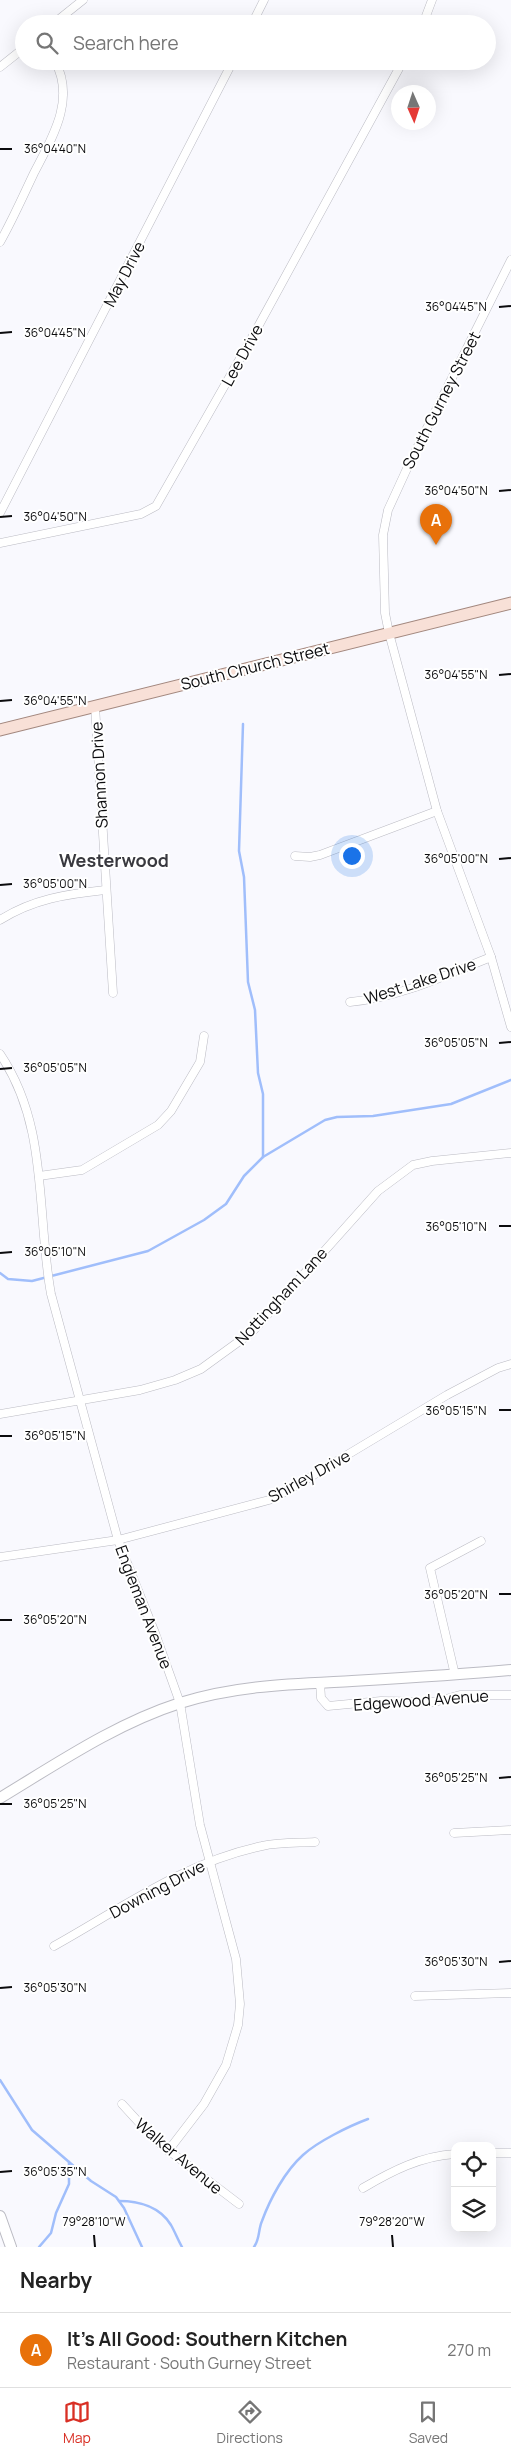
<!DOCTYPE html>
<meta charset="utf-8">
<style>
body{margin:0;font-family:Manrope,sans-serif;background:#f6f6f6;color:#222}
.controls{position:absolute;right:15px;bottom:15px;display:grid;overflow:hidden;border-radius:10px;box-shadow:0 5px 20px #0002}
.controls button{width:45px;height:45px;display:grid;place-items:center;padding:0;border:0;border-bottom:1px solid #e0e0e0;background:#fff;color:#222;font:25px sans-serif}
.compass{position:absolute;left:391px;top:85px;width:45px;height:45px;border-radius:50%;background:#fff;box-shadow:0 5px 20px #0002;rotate:177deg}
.you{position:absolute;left:351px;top:855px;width:18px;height:18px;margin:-12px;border:4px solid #fff;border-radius:50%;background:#1a73e8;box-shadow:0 0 0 8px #1a73e833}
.badge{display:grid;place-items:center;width:32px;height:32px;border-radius:50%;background:#d93025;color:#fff;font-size:16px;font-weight:700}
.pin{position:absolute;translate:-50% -41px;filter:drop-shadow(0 1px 2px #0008)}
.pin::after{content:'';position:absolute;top:26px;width:18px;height:15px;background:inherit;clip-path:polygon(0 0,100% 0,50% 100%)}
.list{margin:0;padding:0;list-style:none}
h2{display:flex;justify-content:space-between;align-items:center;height:65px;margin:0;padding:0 20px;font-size:21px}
h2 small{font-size:16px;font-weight:400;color:#767676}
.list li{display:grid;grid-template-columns:32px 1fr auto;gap:15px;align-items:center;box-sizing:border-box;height:75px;padding:0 20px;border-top:1px solid #e0e0e0}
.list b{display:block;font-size:19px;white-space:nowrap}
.list p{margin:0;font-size:16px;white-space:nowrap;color:#767676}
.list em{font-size:16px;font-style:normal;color:#767676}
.icon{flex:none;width:28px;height:28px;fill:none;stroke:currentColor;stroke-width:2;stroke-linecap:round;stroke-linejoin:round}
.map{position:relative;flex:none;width:511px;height:2247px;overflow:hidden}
.search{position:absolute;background:#fff;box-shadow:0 5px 20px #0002;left:15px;right:15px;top:15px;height:55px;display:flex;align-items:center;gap:12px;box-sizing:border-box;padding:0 18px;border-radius:28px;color:#767676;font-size:19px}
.sheet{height:140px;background:#fff}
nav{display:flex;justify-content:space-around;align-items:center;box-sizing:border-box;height:70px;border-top:1px solid #e0e0e0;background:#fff;font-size:14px;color:#767676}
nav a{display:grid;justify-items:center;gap:2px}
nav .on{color:#d93025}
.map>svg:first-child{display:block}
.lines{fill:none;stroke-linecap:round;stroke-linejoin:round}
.stream{stroke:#a0befb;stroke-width:2.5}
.street-casing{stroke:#bbbbc3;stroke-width:9}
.secondary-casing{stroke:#bbbbc3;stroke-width:12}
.primary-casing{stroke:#a3887f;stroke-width:13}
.street{stroke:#fff;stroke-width:8}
.secondary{stroke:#fff;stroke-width:10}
.primary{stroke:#f8e0d7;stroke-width:11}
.ticks{fill:none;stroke:#0c0c0e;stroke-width:2}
.labels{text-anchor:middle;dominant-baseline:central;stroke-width:4;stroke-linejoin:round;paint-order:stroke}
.street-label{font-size:16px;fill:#0c0c0e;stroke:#fff}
.neighbourhood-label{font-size:18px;font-weight:bold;fill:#39393f;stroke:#fff}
.ticks-label{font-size:12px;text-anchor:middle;fill:#0c0c0e;stroke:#fff;stroke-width:4;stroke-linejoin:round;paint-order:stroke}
</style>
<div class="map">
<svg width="511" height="2247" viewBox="0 0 511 2247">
<rect width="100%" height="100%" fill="#f9f9fe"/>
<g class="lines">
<!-- stream -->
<g class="stream">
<polyline points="243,724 239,851 244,877 248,982 255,1010 258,1073 263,1094 263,1157"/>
<polyline points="0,1273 8,1279 32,1281 148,1251 204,1220 226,1204 244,1176 263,1157 325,1120 337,1117 373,1116 451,1104 511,1080"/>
<polyline points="0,2080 32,2130 91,2181 116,2197 124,2208 142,2247"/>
<path d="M 119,2201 C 139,2201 160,2207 171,2225 C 175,2232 178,2240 182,2247"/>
<polyline points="39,2247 51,2233 56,2213 69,2184 69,2162"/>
<path d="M 254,2247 C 260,2239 258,2230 262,2221 C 270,2199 285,2171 303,2155 C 317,2142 349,2126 368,2119"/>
</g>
<defs>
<g id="street">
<polyline points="53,24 83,0"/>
<polyline points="252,24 264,0"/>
<polyline points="423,24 432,0"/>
<polyline points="0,67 24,48"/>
<path d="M 0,242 C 13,219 23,196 34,173 C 52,138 76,100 55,61"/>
<polyline points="511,260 410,462 388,510 383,535 385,613 389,633 437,811 491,957 511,1027"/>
<polyline points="0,513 233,61"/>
<polyline points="0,543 141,514 156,506 254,334 403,61"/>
<polyline points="95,706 113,993"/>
<polyline points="295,856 310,857 320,855 437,811"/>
<path d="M 0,920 C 33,899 67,894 105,890"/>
<path d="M 350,1002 C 398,998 446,975 491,957"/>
<path d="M 0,1054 C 49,1126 36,1212 51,1294 L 118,1540 L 155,1633 L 180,1703 L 200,1825 L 236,1959 L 240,2004 L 238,2025 L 226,2065 L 204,2104 L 168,2151"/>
<polyline points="39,1176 82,1170 158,1125 171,1111 200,1062 204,1036"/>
<polyline points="0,1414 140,1390 175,1380 201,1369 252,1332 378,1191 413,1165 432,1161 511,1153"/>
<polyline points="0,1557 118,1540 269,1500 287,1491 447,1395 498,1368 511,1364"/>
<polyline points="455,1675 430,1568 481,1541"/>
<polyline points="320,1682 321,1698 328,1706 381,1701 435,1702 460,1695 511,1695"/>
<polyline points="454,1833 511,1830"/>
<path d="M 54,1946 C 122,1908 185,1862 262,1846 C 279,1842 298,1843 315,1842"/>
<polyline points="415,1996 511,1993"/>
<polyline points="122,2104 155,2140 239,2204"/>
<polyline points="492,2153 511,2153"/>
<path d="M 363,2188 C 392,2171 421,2156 455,2154"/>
</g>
<g id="secondary">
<path d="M 0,1798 C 58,1763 115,1724 180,1703 C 236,1685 294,1684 352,1681 C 405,1678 458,1675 511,1670"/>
<polyline points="0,2216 11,2247"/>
</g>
<polyline id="primary" points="0,730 511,603"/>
</defs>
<!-- street casing -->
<use href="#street" class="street-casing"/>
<!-- secondary casing -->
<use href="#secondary" class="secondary-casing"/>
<!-- primary casing -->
<use href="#primary" class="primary-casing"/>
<!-- street -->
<use href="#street" class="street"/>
<!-- secondary -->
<use href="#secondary" class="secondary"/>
<!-- primary -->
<use href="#primary" class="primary"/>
</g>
<!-- ticks -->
<path class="ticks" d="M 0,149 L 12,149M 499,307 L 511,306M 0,333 L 12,332M 499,491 L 511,490M 0,517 L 12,516M 499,675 L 511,674M 0,701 L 12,700M 499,859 L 511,858M 0,885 L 12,884M 499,1043 L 511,1042M 0,1069 L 12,1068M 499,1226 L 511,1226M 0,1253 L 12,1252M 499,1410 L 511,1410M 0,1436 L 12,1436M 499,1594 L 511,1594M 0,1620 L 12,1620M 499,1778 L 511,1777M 0,1804 L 12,1804M 499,1962 L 511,1961M 0,1988 L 12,1987M 0,2172 L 12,2171M 94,2235 L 95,2247M 392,2235 L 393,2247"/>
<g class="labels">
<!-- street labels -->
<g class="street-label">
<text transform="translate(124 274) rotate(-63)">May Drive</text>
<text transform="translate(242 355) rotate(-61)">Lee Drive</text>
<text transform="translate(441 400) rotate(-63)">South Gurney Street</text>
<text transform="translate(255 666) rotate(-14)">South Church Street</text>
<text transform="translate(99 775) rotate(-93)">Shannon Drive</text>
<text transform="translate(420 981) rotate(-18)">West Lake Drive</text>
<text transform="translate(281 1296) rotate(-47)">Nottingham Lane</text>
<text transform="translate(309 1476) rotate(-29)">Shirley Drive</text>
<text transform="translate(144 1607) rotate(69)">Engleman Avenue</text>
<text transform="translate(421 1700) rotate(-4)">Edgewood Avenue</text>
<text transform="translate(157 1889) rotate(-28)">Downing Drive</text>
<text transform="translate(179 2156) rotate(40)">Walker Avenue</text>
</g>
<!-- neighbourhood labels -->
<g class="neighbourhood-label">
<text x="114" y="860">Westerwood</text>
</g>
</g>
<g class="ticks-label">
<text x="55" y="153">36°04'40"N</text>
<text x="456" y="311">36°04'45"N</text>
<text x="55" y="337">36°04'45"N</text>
<text x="456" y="495">36°04'50"N</text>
<text x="55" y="521">36°04'50"N</text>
<text x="456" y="679">36°04'55"N</text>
<text x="55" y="705">36°04'55"N</text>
<text x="456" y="863">36°05'00"N</text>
<text x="55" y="888">36°05'00"N</text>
<text x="456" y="1047">36°05'05"N</text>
<text x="55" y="1072">36°05'05"N</text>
<text x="456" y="1231">36°05'10"N</text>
<text x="55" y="1256">36°05'10"N</text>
<text x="456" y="1415">36°05'15"N</text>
<text x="55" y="1440">36°05'15"N</text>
<text x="456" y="1599">36°05'20"N</text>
<text x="55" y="1624">36°05'20"N</text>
<text x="456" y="1782">36°05'25"N</text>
<text x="55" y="1808">36°05'25"N</text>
<text x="456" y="1966">36°05'30"N</text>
<text x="55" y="1992">36°05'30"N</text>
<text x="55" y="2176">36°05'35"N</text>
<text x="94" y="2226">79°28'10"W</text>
<text x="392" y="2226">79°28'20"W</text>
</g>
</svg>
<div class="controls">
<button><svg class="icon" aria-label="locate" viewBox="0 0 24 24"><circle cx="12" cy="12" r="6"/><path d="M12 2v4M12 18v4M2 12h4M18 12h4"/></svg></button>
<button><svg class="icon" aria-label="layers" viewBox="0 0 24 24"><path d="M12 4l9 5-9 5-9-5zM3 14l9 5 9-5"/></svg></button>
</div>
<svg class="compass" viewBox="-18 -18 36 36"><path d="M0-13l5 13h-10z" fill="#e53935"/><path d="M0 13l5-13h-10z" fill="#767676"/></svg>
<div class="you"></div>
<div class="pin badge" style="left:436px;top:545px;background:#e8710a">A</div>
<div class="search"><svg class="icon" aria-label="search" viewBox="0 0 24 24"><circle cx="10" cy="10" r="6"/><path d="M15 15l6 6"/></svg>Search here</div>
</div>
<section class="sheet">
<h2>Nearby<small></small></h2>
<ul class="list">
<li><span class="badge" style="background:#e8710a">A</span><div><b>It's All Good: Southern Kitchen</b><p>Restaurant · South Gurney Street</p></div><em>270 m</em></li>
</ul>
</section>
<nav>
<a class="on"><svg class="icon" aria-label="map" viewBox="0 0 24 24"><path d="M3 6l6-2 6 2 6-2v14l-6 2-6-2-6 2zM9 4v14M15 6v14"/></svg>Map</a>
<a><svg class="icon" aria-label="directions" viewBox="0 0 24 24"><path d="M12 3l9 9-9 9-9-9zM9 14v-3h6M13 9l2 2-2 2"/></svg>Directions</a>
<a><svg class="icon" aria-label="saved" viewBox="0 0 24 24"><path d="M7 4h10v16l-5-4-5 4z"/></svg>Saved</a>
</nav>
